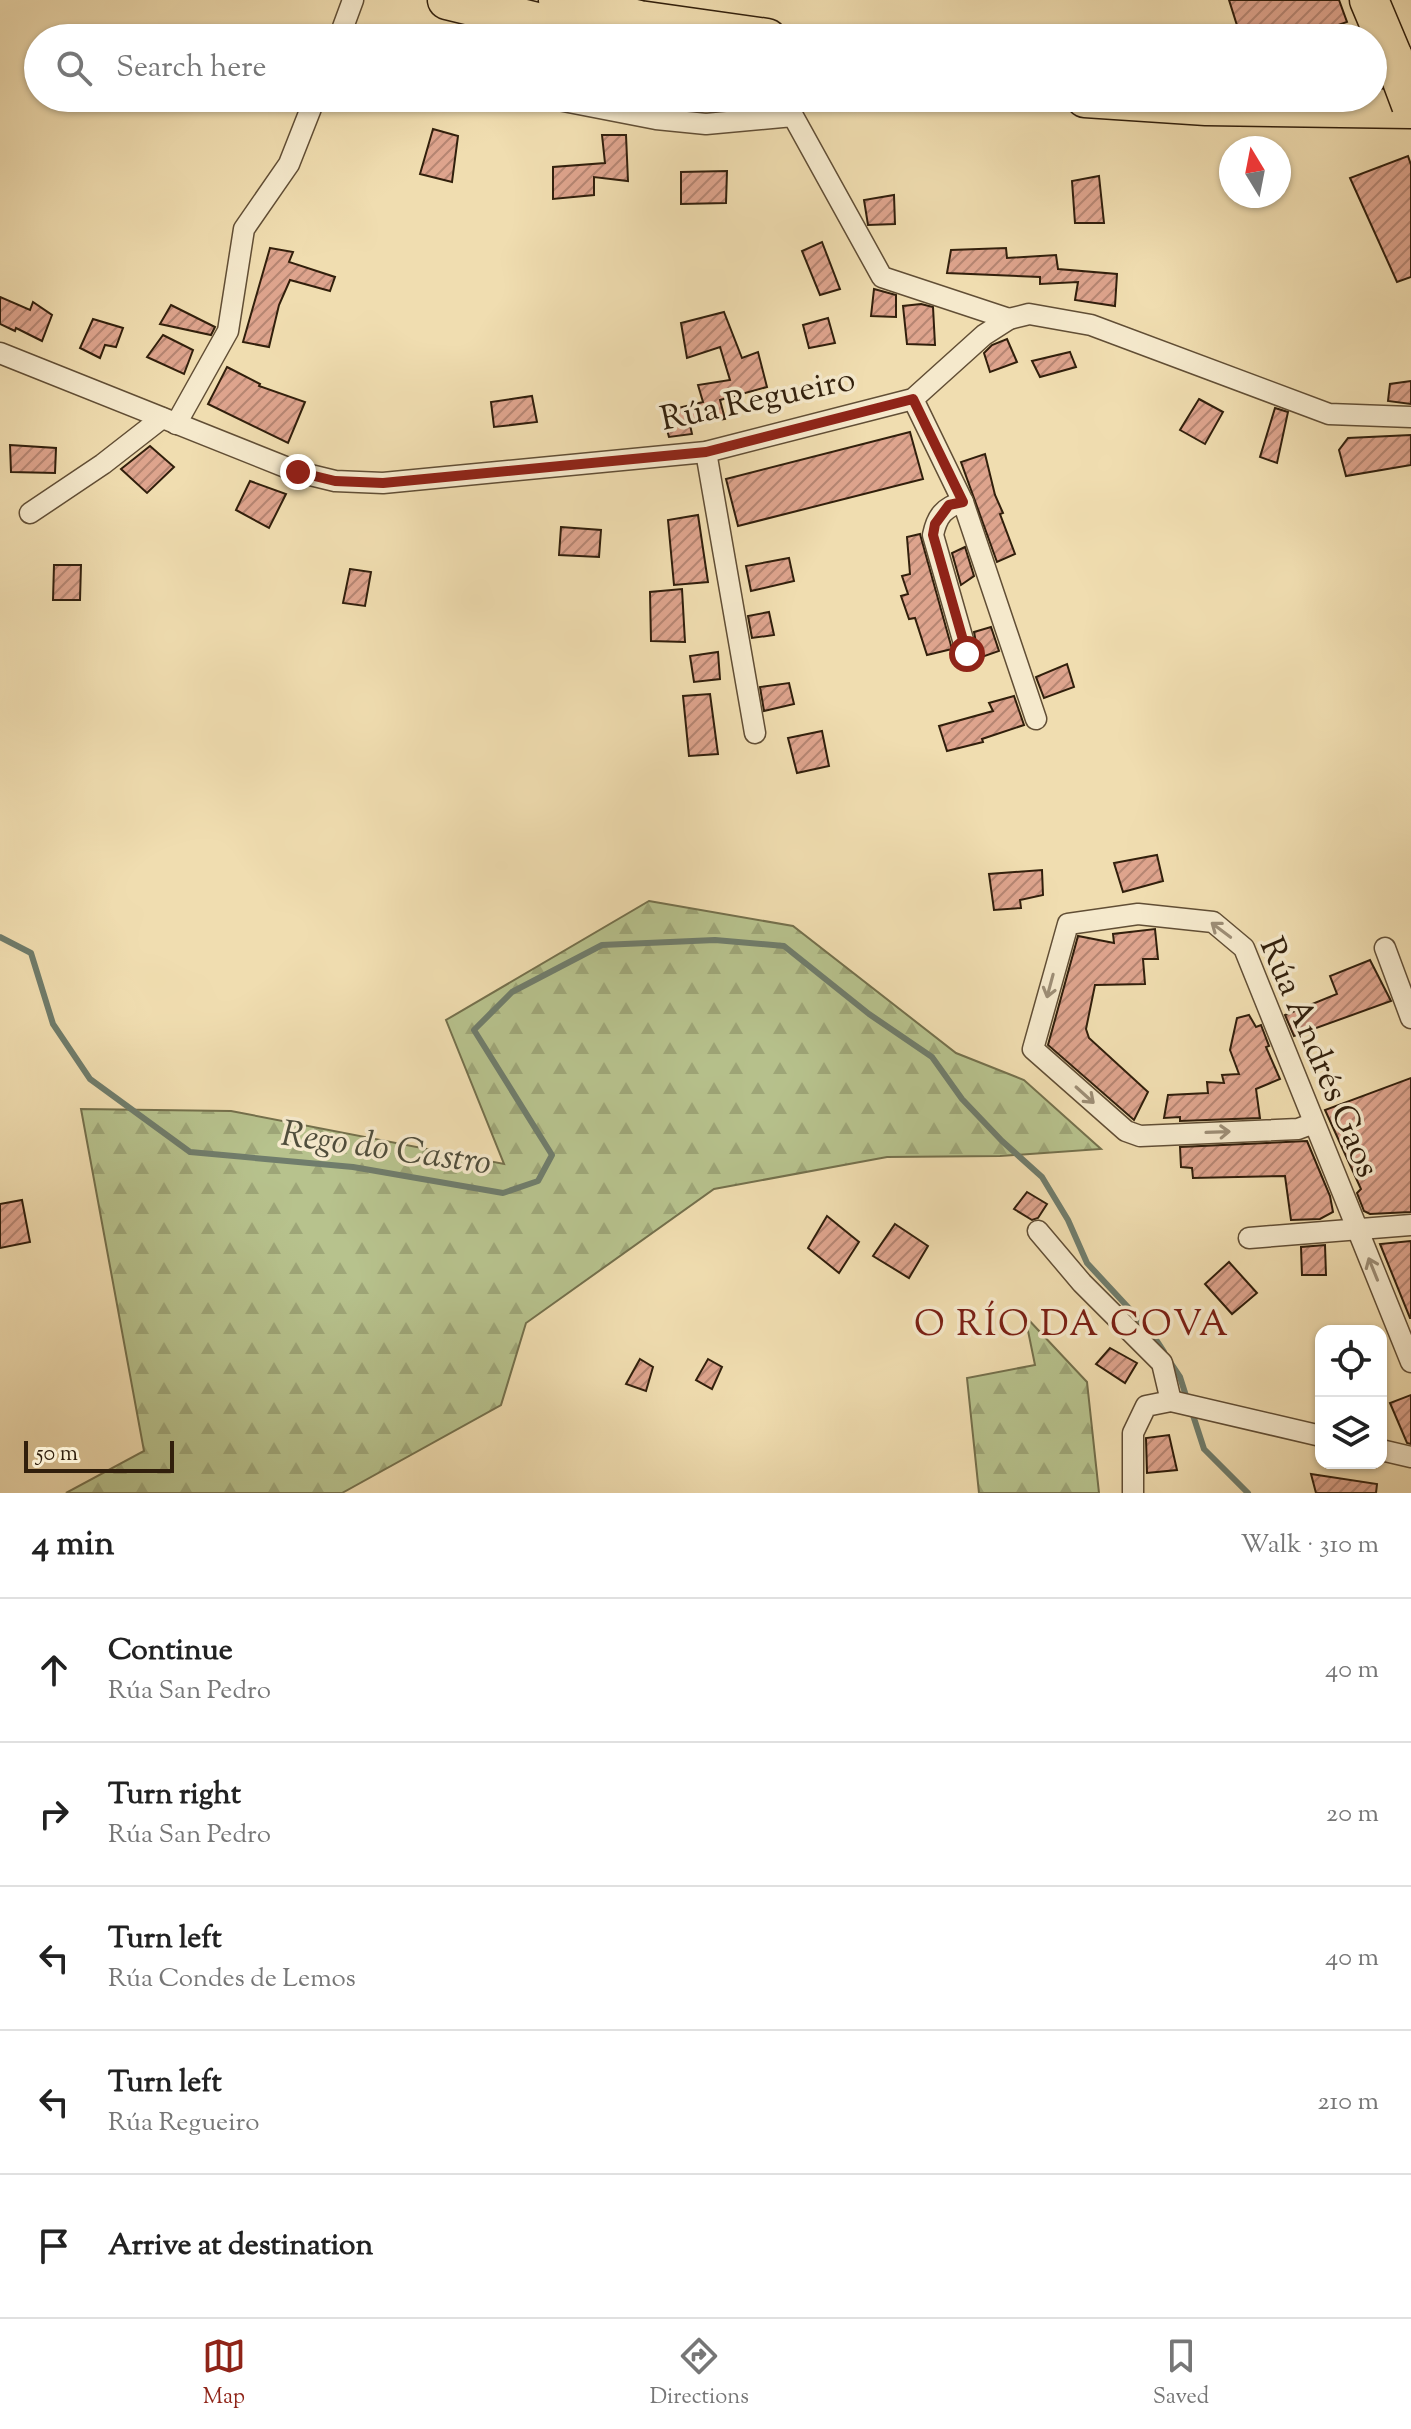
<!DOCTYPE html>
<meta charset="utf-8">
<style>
body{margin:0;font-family:"Sorts Mill Goudy",serif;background:#f2f2f2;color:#222}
.controls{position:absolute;right:24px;bottom:24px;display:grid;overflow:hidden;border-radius:16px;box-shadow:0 2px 6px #0004}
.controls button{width:72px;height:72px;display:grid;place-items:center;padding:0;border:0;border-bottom:2px solid #e0e0e0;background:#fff;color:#222;font:40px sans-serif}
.compass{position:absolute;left:1219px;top:136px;width:72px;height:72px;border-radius:50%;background:#fff;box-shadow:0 2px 6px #0004;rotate:350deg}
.scale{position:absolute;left:24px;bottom:20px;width:150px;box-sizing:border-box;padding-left:8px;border:4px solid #311f0c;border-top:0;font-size:22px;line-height:28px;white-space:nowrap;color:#311f0c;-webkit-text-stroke:6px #f5e9cc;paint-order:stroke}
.stop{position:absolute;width:24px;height:24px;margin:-18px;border:6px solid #8f2418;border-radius:50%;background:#fff}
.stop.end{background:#8f2418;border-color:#fff;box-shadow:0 2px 8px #0008}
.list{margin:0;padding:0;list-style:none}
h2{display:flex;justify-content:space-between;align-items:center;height:104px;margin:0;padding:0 32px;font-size:34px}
h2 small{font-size:26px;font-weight:400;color:#767676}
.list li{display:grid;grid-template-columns:52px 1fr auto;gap:24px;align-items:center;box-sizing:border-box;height:144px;padding:0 32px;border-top:2px solid #e0e0e0}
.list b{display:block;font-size:30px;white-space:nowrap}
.list p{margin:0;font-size:26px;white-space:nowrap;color:#767676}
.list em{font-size:26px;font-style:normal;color:#767676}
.icon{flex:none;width:44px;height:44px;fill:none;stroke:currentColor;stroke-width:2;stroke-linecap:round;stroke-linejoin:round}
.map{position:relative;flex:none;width:1411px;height:1493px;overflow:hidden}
.search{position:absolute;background:#fff;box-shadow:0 2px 6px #0004;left:24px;right:24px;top:24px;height:88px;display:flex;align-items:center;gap:20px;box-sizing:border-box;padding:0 28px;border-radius:44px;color:#767676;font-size:30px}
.sheet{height:824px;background:#fff}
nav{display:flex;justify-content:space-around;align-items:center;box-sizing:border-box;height:112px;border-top:2px solid #e0e0e0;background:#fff;font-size:22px;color:#767676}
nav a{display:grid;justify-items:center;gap:4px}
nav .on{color:#8f2418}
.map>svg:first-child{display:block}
.forest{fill:url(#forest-firs);stroke:#74704c;stroke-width:2}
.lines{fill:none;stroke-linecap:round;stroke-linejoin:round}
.stream{stroke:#707d6c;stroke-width:6}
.building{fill:url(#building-hatch);stroke:#311f0c;stroke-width:2}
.street-casing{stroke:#614e35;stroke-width:23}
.highway-casing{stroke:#311f0c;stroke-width:41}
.street{stroke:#f5e9cc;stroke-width:20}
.highway{stroke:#f0ddb0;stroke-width:38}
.highway-bridge-casing{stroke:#311f0c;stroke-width:41;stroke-linecap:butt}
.highway-bridge{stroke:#f0ddb0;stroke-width:38}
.oneway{stroke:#9d8e76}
.route{stroke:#8f2418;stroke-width:10}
.labels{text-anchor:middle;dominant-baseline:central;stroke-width:7;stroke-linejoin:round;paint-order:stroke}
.street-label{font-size:34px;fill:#311f0c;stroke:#f5e9cc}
.water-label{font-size:36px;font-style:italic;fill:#504e3c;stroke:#f5e9cc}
.neighbourhood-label{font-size:36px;letter-spacing:2px;fill:#7a1f14;stroke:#f5e9cc}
</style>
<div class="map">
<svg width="1411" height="1493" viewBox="0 0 1411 1493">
<defs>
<pattern id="forest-firs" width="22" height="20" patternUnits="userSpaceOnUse" patternTransform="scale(2)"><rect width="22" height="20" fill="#b7c28d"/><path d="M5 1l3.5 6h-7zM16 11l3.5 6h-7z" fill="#9ea678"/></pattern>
<pattern id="building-hatch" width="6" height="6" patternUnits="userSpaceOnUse" patternTransform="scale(2)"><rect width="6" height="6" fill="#dea48d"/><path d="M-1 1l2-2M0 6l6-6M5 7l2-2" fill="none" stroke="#b58572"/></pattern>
</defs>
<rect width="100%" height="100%" fill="#f0ddb0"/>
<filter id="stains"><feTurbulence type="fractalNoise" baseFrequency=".0025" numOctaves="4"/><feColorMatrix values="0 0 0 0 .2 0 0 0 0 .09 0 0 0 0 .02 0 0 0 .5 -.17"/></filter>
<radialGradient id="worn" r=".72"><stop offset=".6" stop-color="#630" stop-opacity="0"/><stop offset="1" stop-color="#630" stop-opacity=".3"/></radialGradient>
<!-- forest -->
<g class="forest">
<polygon points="649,901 793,926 956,1053 1024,1080 1101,1149 1000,1156 887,1157 714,1189 526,1323 501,1405 342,1493 66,1493 144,1451 81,1109 231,1111 504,1164 446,1020"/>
<polygon points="1025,1316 1087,1382 1099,1493 979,1493 967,1378 1035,1365"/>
</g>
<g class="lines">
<!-- stream -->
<g class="stream">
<polyline points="0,937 31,953 53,1024 90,1079 190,1152 353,1167 503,1193 538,1181 552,1155 474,1030 512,992 602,945 715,940 784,946 869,1014 932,1057 962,1099 1002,1141 1042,1177 1068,1220 1087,1263 1151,1332 1164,1352"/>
<polyline points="1170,1362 1180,1377 1187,1399"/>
<polyline points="1191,1409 1204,1449 1248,1493"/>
</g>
</g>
<!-- building -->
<g class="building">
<polygon points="1229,0 1339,0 1347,22 1301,38 1241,38"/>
<polygon points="433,129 458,136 452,182 420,174"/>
<polygon points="602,135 626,135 628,181 594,177 594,195 553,199 553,167 605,163"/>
<polygon points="1408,156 1411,165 1411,277 1397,282 1350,178"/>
<polygon points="727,171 726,203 681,204 681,172"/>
<polygon points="1099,176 1104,223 1075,223 1072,181"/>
<polygon points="894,195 895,224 868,225 864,200"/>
<polygon points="822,242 840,289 820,295 802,251"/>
<polygon points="270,248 293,252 289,262 335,277 330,291 290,280 279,305 269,347 243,342"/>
<polygon points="1006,248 1007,258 1056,255 1058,269 1117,274 1115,306 1075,300 1078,282 1040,284 1040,277 947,273 951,250"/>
<polygon points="874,289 896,295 896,317 871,316"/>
<polygon points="0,297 30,310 33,302 52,315 42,341 16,328 15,331 0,324"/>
<polygon points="921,304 933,307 935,345 907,344 903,306"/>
<polygon points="171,305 215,327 211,335 160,324"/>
<polygon points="724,312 742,358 758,352 767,387 720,400 725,419 690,425 692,434 669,437 662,412 703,402 698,385 730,380 720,347 687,358 681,323"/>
<polygon points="828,318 835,343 809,348 803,325"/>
<polygon points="93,319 123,328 116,347 105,345 100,358 80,348"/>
<polygon points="163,335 193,350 184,374 147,357"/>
<polygon points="1007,339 1017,362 990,372 984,353 992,345"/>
<polygon points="1070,352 1076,367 1040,377 1032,361"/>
<polygon points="227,367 260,384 259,386 305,402 288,443 208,404"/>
<polygon points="1411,381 1411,404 1388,401 1390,384"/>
<polygon points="532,396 537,422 494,427 491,402"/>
<polygon points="1199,399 1223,412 1205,444 1180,430"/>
<polygon points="1275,408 1288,412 1277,463 1260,457"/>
<polygon points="910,432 923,479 738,526 726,479"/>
<polygon points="1411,435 1411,465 1346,476 1339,450 1348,438"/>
<polygon points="10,445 56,448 55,473 11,472"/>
<polygon points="150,446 174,467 147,493 121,469"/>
<polygon points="985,454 995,495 1003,513 1000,514 1015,554 997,562 961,462"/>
<polygon points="250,481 286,494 269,528 236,510"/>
<polygon points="698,515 708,582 674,585 668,520"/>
<polygon points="561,527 601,530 599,557 559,555"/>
<polygon points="920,534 952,649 927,655 915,618 909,619 901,596 908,594 902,576 910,574 907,537"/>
<polygon points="965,547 974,576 961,585 952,553"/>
<polygon points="789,558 794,581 751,591 746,566"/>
<polygon points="54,565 81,565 80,600 53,600"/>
<polygon points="350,569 371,572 365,606 343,603"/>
<polygon points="682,589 685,642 651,641 650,592"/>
<polygon points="769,612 774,635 752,638 748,616"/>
<polygon points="991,627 999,651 979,658 974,632"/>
<polygon points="718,652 720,679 694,682 690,656"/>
<polygon points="1067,664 1074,687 1044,698 1036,677"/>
<polygon points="789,683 794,704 764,711 760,687"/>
<polygon points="710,694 718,754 689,756 683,696"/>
<polygon points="1014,696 1024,725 982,739 983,742 947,751 939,726 993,711 989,703"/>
<polygon points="822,731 829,766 797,773 788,738"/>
<polygon points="1157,855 1163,881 1123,892 1114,863"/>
<polygon points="1042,870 1043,895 1020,900 1021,908 994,910 989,874"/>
<polygon points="1155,929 1158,959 1143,959 1145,984 1095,985 1086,1029 1089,1038 1148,1092 1134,1120 1048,1045 1078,936 1114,943 1113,934"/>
<polygon points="1370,960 1391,1001 1294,1036 1285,1015 1337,994 1330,976"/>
<polygon points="1249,1015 1256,1027 1261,1025 1269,1046 1266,1047 1280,1079 1256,1089 1260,1118 1180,1121 1180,1117 1164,1118 1168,1095 1208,1093 1207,1082 1224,1083 1222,1075 1239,1074 1230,1050 1237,1018"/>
<polygon points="1411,1078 1411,1212 1370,1214 1364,1211 1357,1193 1361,1189 1325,1110"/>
<polygon points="1307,1141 1330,1196 1333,1212 1320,1219 1291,1220 1285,1176 1193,1178 1192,1168 1181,1167 1180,1147"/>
<polygon points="1027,1192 1047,1204 1038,1218 1032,1220 1014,1209"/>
<polygon points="22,1200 30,1242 0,1248 0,1204"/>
<polygon points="827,1216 859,1242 839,1273 808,1248"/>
<polygon points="895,1224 928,1246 909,1278 873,1256"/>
<polygon points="1411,1241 1411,1318 1410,1318 1380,1244"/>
<polygon points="1325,1245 1326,1275 1302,1275 1301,1247"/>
<polygon points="1229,1262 1257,1293 1232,1314 1205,1284"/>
<polygon points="1110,1348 1137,1363 1125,1383 1096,1364"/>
<polygon points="640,1359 653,1367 646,1391 626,1384"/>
<polygon points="708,1359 722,1367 712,1389 696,1380"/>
<polygon points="1411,1395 1411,1444 1407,1443 1390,1403"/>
<polygon points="1169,1435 1177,1470 1147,1473 1146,1438"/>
<polygon points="1311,1474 1377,1484 1376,1493 1316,1493"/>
</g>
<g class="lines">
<defs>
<g id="street">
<polyline points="339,38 353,0"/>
<polyline points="548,98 656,119 706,124 793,116 882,277 1009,319"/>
<polyline points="0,353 298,472 335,481 383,483 706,452 913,399 984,335 1009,319 1029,314 1091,325 1329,414 1411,417"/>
<polyline points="913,399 963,502 1036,719"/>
<polyline points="176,424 228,331 244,229 289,164 315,98"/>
<polyline points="706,452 755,733"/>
<path d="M 963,502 C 944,507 937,516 933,535 L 967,654"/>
<polyline points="30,513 103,464 162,418"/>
<polyline points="1385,948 1411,1018"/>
<polyline points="1314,1123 1298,1129 1140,1136 1126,1131 1033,1049 1068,924 1138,914 1213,922 1244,948 1411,1362"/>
<polyline points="1038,1231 1082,1283 1162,1363 1171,1401"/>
<polyline points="1249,1238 1411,1225"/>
<polyline points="1381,1450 1411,1457"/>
<polyline points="1133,1493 1133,1433 1146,1406 1171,1401 1321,1436"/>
</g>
<g id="highway">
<polyline points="447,0 602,38"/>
<polyline points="558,0 639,20 767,38"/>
<polyline points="1369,0 1393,57"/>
<polyline points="1085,98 1206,106 1411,109"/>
</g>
</defs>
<!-- street casing -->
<use href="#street" class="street-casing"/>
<!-- highway casing -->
<use href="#highway" class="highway-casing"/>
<!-- street -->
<use href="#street" class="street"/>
<!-- highway -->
<use href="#highway" class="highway"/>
<defs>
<polyline id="highway-bridge" points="1393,57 1411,105"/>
</defs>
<!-- highway-bridge casing -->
<use href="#highway-bridge" class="highway-bridge-casing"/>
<!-- highway-bridge -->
<use href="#highway-bridge" class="highway-bridge"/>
</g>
<!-- one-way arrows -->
<defs><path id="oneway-shaft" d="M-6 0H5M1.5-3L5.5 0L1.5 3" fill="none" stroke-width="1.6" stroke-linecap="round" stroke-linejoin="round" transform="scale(2)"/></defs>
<g class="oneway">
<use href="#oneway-shaft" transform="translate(1221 930) rotate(-143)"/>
<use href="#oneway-shaft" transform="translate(1050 986) rotate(105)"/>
<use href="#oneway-shaft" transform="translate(1085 1095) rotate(42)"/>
<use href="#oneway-shaft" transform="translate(1218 1132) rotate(-2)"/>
<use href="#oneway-shaft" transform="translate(1373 1269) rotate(-112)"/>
</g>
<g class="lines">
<!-- route -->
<polyline class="route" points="298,472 335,481 383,483 706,452 913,399 963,502 949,505 935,524 933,535 967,654"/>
</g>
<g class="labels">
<!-- street labels -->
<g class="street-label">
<text transform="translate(758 401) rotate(-12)">Rúa Regueiro</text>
<text transform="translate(1318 1058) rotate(67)">Rúa Andrés Gaos</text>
</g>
<!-- water labels -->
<g class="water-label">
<text transform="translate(386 1150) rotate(8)">Rego do Castro</text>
</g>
<!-- neighbourhood labels -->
<g class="neighbourhood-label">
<text x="1072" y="1326">O RÍO DA COVA</text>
</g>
</g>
<rect width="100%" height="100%" filter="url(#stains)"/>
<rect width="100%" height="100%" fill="url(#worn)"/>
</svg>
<div class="controls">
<button><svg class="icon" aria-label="locate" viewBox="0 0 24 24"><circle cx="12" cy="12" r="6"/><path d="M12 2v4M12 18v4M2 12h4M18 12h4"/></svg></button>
<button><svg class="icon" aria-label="layers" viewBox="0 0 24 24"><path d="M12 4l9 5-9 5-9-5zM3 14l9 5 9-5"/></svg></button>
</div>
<svg class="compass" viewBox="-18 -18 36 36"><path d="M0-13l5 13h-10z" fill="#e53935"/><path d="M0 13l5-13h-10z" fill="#767676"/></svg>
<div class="scale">50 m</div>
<div class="stop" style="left:967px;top:654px"></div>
<div class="stop end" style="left:298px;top:472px"></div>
<div class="search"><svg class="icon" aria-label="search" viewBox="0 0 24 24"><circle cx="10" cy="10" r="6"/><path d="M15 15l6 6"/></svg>Search here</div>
</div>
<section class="sheet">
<h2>4 min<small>Walk · 310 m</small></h2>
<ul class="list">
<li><svg class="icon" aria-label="ahead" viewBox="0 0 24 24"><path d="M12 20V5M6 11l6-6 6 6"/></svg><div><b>Continue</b><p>Rúa San Pedro</p></div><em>40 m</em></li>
<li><svg class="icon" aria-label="right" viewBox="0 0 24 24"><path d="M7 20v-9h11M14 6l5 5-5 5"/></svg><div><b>Turn right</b><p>Rúa San Pedro</p></div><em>20 m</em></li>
<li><svg class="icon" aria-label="left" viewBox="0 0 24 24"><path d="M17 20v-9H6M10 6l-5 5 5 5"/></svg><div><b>Turn left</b><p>Rúa Condes de Lemos</p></div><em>40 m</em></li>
<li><svg class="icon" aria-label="left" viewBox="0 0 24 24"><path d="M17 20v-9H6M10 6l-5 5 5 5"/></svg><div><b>Turn left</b><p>Rúa Regueiro</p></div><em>210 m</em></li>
<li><svg class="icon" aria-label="arrive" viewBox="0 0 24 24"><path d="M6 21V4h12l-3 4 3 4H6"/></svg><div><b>Arrive at destination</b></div></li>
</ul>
</section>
<nav>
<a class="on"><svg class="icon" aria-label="map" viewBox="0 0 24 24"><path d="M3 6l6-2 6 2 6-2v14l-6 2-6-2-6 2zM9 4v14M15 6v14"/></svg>Map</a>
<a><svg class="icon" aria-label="directions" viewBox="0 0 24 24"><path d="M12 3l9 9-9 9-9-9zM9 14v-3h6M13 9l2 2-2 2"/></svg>Directions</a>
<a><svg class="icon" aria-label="saved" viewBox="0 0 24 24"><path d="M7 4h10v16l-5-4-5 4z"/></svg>Saved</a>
</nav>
